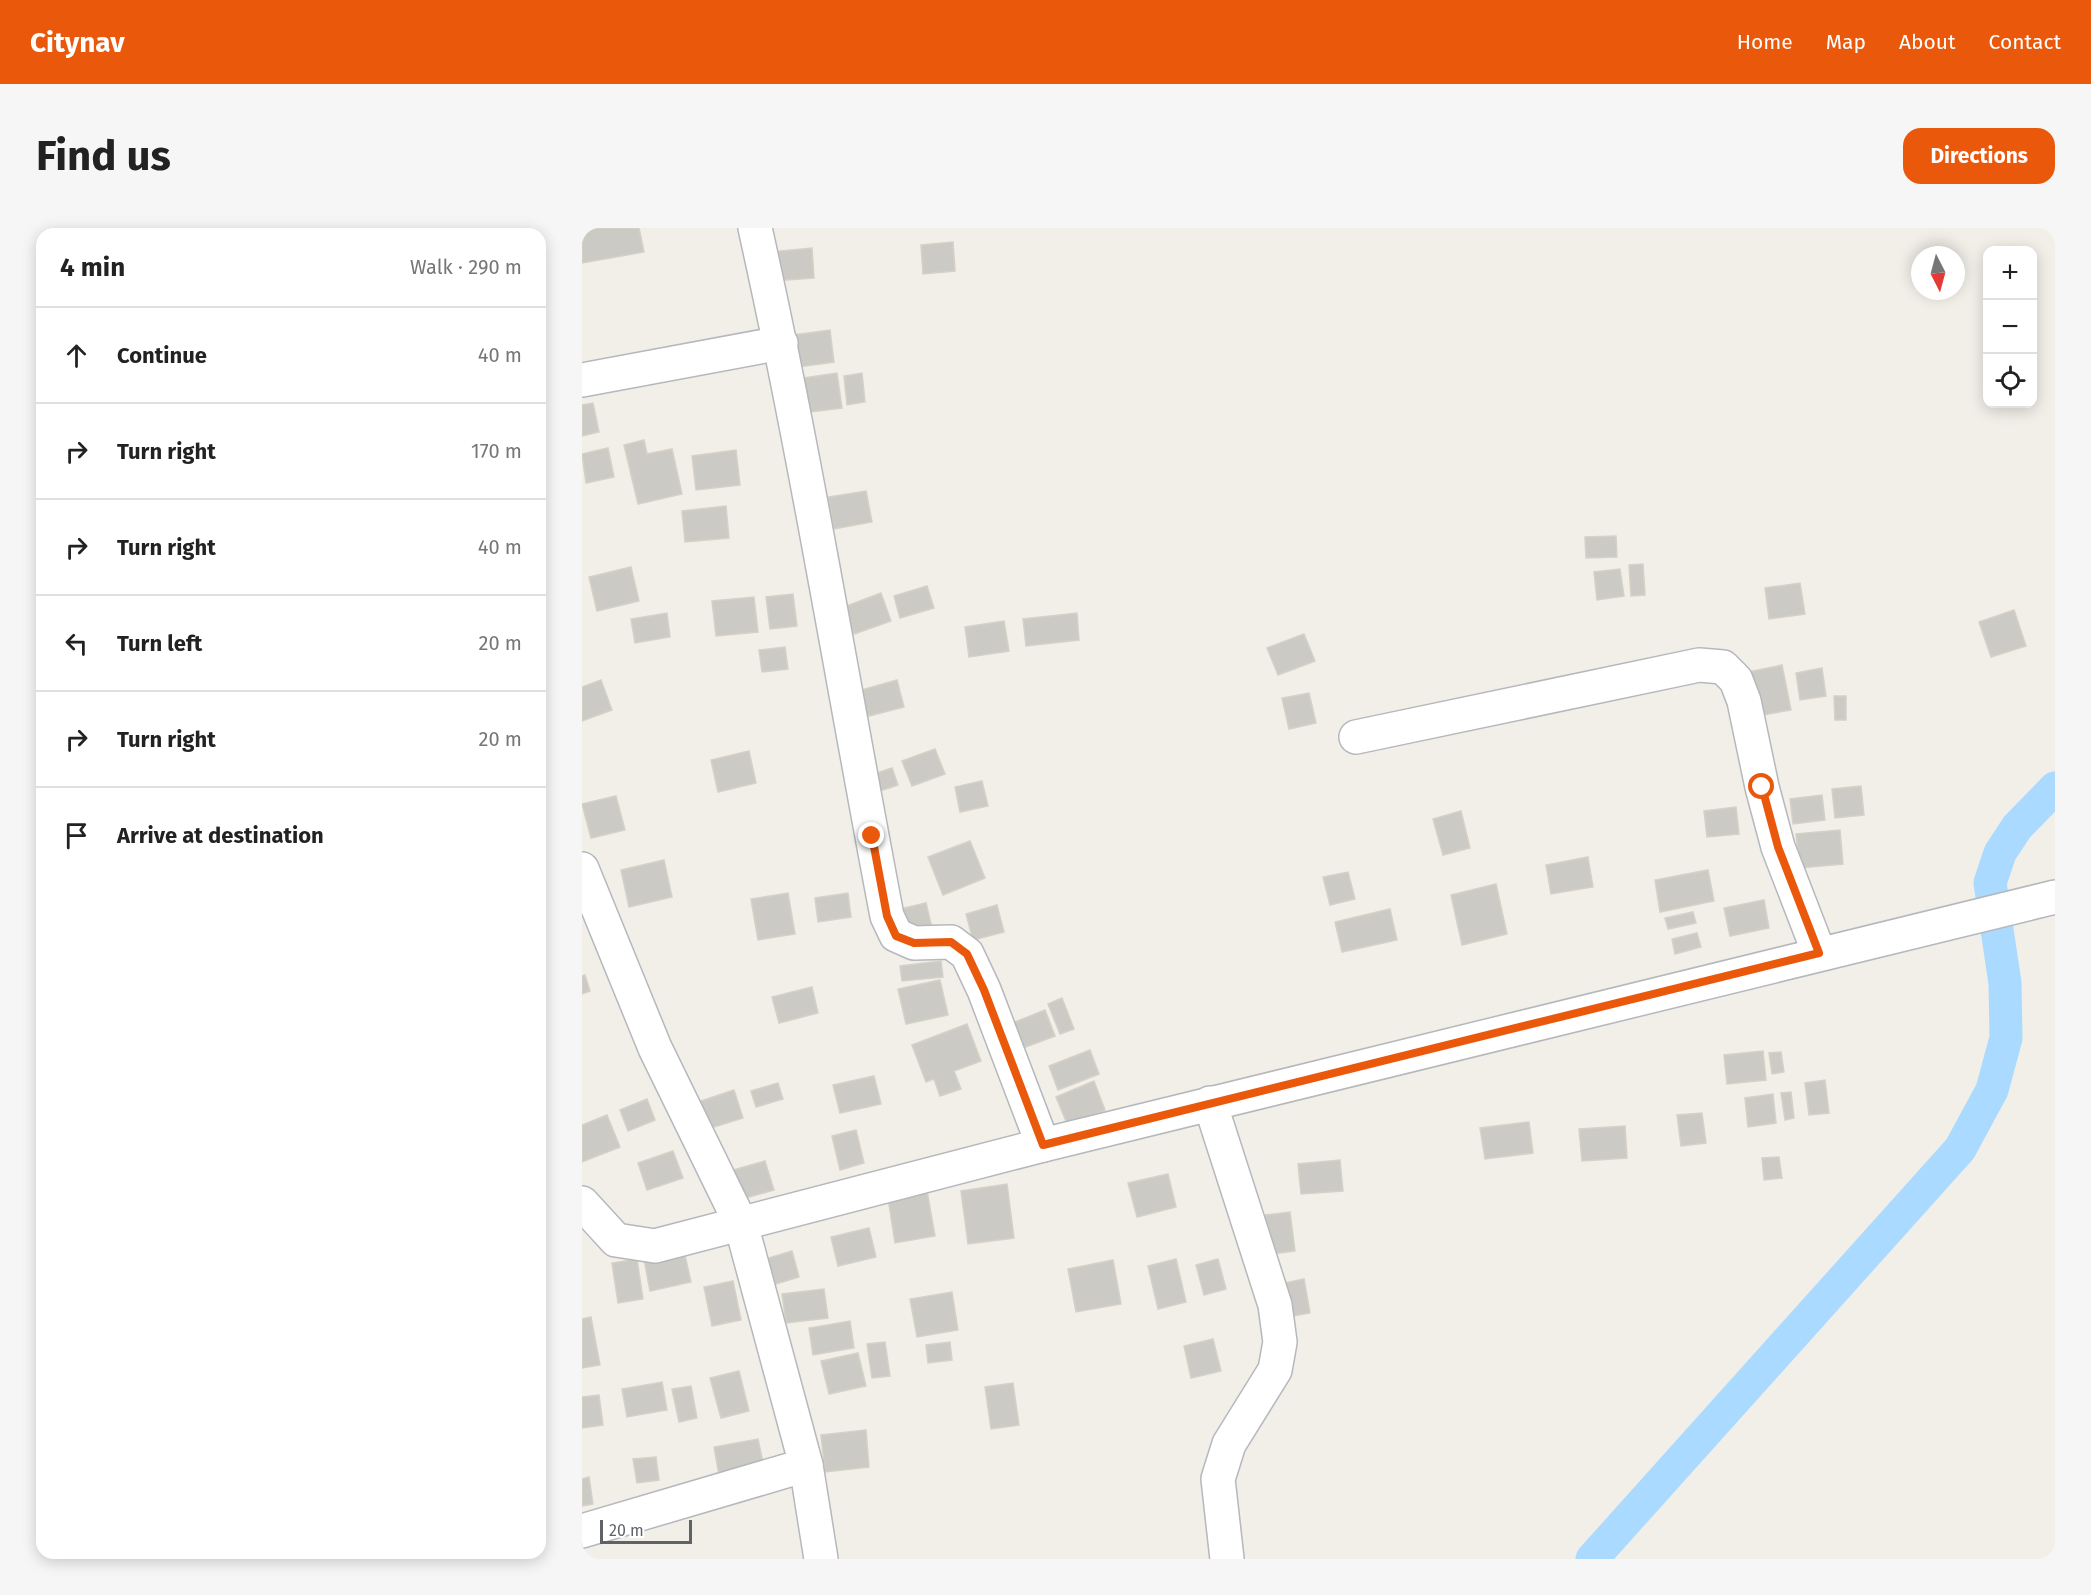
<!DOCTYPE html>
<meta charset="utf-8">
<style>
body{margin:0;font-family:"Fira Sans",sans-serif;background:#f6f6f6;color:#222}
.controls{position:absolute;right:18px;top:18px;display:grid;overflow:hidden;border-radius:12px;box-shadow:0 3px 15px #0003}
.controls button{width:54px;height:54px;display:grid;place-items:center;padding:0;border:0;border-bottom:2px solid #e0e0e0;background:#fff;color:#222;font:30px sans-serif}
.compass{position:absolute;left:1329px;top:18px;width:54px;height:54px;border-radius:50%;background:#fff;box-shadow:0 3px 15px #0003;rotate:174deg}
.scale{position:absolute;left:18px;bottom:15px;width:92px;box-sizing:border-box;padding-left:6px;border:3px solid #5f6368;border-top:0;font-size:16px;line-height:21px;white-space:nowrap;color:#5f6368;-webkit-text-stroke:4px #fff;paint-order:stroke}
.stop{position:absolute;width:18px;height:18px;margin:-14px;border:4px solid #ea580c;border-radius:50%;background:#fff}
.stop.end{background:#ea580c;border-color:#fff;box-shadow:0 2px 6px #0008}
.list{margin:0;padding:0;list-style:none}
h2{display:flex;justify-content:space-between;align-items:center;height:78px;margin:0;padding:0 24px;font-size:26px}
h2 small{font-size:20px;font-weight:400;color:#767676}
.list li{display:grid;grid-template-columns:39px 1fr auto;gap:18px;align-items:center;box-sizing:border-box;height:96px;padding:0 24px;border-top:2px solid #e0e0e0}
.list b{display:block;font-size:22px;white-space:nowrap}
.list em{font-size:20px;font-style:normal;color:#767676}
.icon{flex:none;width:33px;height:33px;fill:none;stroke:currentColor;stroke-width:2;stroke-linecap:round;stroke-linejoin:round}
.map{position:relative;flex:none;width:1473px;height:1331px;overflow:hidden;border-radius:18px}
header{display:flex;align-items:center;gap:36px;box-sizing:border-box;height:84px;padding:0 30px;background:#ea580c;color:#fff}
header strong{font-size:28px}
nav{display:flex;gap:33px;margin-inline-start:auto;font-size:21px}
.intro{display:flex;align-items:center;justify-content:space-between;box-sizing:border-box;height:144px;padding:0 36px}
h1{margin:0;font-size:42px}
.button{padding:15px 27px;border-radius:18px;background:#ea580c;color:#fff;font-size:21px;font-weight:700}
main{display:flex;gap:36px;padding:0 36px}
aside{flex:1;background:#fff;border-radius:18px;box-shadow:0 3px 15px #0003}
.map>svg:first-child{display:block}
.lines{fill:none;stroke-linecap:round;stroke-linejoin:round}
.canal{stroke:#aadaff;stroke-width:33}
.building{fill:#cccac5;stroke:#d6d1c6;stroke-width:1.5}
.minor-casing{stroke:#b5b8bc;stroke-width:36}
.minor{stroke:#fff;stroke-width:33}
.route{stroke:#ea580c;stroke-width:8}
</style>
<header>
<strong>Citynav</strong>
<nav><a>Home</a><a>Map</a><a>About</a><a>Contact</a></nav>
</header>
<div class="intro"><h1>Find us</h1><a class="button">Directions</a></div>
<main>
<aside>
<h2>4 min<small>Walk · 290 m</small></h2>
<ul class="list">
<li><svg class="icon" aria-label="ahead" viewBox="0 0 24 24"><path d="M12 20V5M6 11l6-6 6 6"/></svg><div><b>Continue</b></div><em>40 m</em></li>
<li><svg class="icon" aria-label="right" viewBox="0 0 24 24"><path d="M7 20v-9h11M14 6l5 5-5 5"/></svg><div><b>Turn right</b></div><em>170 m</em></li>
<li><svg class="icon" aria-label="right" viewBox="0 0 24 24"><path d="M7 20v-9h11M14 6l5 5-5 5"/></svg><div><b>Turn right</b></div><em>40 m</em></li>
<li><svg class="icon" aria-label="left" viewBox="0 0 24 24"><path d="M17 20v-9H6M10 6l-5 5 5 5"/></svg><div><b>Turn left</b></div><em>20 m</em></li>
<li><svg class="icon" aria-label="right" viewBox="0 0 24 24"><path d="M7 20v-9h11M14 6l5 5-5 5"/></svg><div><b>Turn right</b></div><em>20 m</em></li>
<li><svg class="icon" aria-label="arrive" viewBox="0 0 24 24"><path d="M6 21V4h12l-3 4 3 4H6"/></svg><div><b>Arrive at destination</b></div></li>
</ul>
</aside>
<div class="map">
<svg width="1473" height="1331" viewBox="0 0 1473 1331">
<rect width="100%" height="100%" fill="#f1efe8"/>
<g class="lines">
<!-- canal -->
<polyline class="canal" points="1010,1331 1378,921 1410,862 1424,810 1423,755 1408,655 1418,625 1435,599 1473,560"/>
</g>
<!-- building -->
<g class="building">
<polygon points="0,0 57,0 62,24 0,35"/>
<polygon points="371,14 373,43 341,46 339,17"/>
<polygon points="230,20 232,50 191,53 189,24"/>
<polygon points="248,102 252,134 209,140 204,108"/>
<polygon points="255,145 260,180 220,185 215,151"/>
<polygon points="280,145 283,174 265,177 262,148"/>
<polygon points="11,175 17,204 0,208 0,177"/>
<polygon points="62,212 65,226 90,221 100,266 56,276 42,217"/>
<polygon points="26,220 32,249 4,255 0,226"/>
<polygon points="154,222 158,257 114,262 110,228"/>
<polygon points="284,263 290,294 252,301 246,269"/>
<polygon points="144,278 147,310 103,314 100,283"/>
<polygon points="1034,308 1035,329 1004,330 1003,309"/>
<polygon points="1061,336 1063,367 1049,368 1047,337"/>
<polygon points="49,339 57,373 15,383 7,349"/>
<polygon points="1038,341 1042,368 1015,372 1012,344"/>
<polygon points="1218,355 1223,386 1187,391 1183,360"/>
<polygon points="345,358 352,380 318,390 312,368"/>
<polygon points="299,365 309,393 272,406 262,379"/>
<polygon points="211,366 215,398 188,401 184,369"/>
<polygon points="172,369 176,404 134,408 130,373"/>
<polygon points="1432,382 1444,418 1409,429 1397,394"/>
<polygon points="85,385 88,409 53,415 49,391"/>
<polygon points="495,385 497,412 444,418 441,391"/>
<polygon points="422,393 427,423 387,429 383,399"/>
<polygon points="722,406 733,433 696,447 685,420"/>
<polygon points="203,419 206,441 180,444 177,422"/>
<polygon points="1200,437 1209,482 1170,489 1161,445"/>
<polygon points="1240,440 1244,468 1218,472 1214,445"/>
<polygon points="19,452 30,482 0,493 0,459"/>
<polygon points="315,452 322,479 283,489 276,463"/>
<polygon points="727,465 734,495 707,501 700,470"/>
<polygon points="1252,468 1264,468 1264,492 1253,492"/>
<polygon points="353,521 363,546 330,558 320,533"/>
<polygon points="167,523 174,555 136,564 129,532"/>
<polygon points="310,540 316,557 292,565 286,548"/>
<polygon points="400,553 406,578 378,584 373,559"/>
<polygon points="1279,558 1282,587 1253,590 1250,561"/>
<polygon points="1240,567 1243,592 1211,596 1208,571"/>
<polygon points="34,568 43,602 9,610 0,576"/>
<polygon points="1154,579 1157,606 1125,609 1122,583"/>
<polygon points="879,583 888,620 861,627 851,591"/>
<polygon points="1258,602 1261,636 1218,640 1214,606"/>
<polygon points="388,613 403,650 361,667 346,629"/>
<polygon points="1006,629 1011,659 969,666 964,637"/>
<polygon points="82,632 90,669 47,679 39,642"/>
<polygon points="1126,642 1132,673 1078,684 1073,652"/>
<polygon points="766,644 773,671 748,677 741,649"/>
<polygon points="914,656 925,706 880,717 869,667"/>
<polygon points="206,665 213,706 176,712 169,671"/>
<polygon points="266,665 269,689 236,694 233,670"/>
<polygon points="1182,672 1187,700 1148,708 1142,680"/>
<polygon points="344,675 350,700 320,707 314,682"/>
<polygon points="415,677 422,704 391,712 384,686"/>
<polygon points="808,681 815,712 760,724 753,694"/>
<polygon points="1111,684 1114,695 1086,701 1083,690"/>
<polygon points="1115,705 1119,719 1093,726 1090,711"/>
<polygon points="359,733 361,749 320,753 318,738"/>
<polygon points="3,747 8,763 0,766 0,748"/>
<polygon points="358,752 366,787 324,796 316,761"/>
<polygon points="230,759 236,785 197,795 190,769"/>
<polygon points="480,770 492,801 478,806 466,776"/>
<polygon points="463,782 473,808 433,823 423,798"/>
<polygon points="385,796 399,833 372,843 379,861 358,868 352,851 344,854 330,817"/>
<polygon points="508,822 517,846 476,862 467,838"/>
<polygon points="1181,823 1184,852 1145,856 1142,827"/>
<polygon points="1199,824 1202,844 1190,846 1187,825"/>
<polygon points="292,848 299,876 258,885 251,857"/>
<polygon points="1243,852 1247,885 1227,887 1223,855"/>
<polygon points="512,853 523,882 486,898 474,869"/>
<polygon points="196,855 201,871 174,879 169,863"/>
<polygon points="152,862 161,890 122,902 113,875"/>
<polygon points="1209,864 1212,890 1203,892 1199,865"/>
<polygon points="1191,866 1194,895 1166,899 1163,870"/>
<polygon points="65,871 73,892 46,903 38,882"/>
<polygon points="1120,885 1124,915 1099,918 1095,887"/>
<polygon points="25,887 38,919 0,934 0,897"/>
<polygon points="947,894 951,925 903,931 898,900"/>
<polygon points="1043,898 1045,930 1000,933 997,901"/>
<polygon points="274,902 282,935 258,942 250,908"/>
<polygon points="91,923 101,950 65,962 56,935"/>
<polygon points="1197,929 1200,950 1182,952 1180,930"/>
<polygon points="758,932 761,963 719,966 716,936"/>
<polygon points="183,933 192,962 160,971 151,942"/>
<polygon points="586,946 594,979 555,989 546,955"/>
<polygon points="425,956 432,1010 386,1016 379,963"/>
<polygon points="345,963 353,1008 313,1015 306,970"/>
<polygon points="708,984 713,1023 689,1026 683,987"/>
<polygon points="287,1000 294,1029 256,1038 249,1009"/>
<polygon points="102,1023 109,1054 68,1063 62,1031"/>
<polygon points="210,1023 217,1049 184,1059 177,1033"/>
<polygon points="55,1031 61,1071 36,1075 30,1035"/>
<polygon points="594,1031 604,1074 576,1081 566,1038"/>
<polygon points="636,1031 644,1061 622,1067 614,1037"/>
<polygon points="531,1032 539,1076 494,1084 486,1041"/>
<polygon points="722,1051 728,1085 700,1090 693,1057"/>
<polygon points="151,1053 159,1092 130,1098 122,1059"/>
<polygon points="242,1061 246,1090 204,1095 200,1066"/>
<polygon points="370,1064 376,1102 335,1109 328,1071"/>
<polygon points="9,1089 18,1137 0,1140 0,1091"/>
<polygon points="268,1093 272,1120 231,1127 227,1100"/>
<polygon points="631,1111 639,1143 609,1150 602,1118"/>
<polygon points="303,1114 308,1148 290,1150 285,1116"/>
<polygon points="368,1114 370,1132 346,1135 344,1117"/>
<polygon points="276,1125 284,1158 247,1166 239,1133"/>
<polygon points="157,1143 167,1183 139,1190 128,1150"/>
<polygon points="80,1154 85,1182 45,1189 40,1161"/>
<polygon points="431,1155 437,1197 409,1201 403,1159"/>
<polygon points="109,1158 115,1190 97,1194 90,1161"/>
<polygon points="17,1167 21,1197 0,1200 0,1169"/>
<polygon points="284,1202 287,1239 243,1244 239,1207"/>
<polygon points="176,1211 182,1239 137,1247 132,1219"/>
<polygon points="74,1229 77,1252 55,1255 51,1231"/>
<polygon points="7,1249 11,1276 0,1278 0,1251"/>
</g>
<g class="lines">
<defs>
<g id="minor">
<path d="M 173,0 C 224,228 261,458 305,688 L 314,707 L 332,715 L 369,714 L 385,726 L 402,762 L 461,917"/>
<polyline points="0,152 199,115"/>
<polyline points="774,509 1117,437 1141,439 1154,452 1162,473 1180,559 1196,619 1237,725"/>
<polyline points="0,641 73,820 159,996 224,1237 0,1303"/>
<polyline points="628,875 693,1077 698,1114 693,1142 647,1216 636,1251 645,1331"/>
<polyline points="0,975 34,1012 73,1018 461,917 1473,669"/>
<polyline points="224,1237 239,1331"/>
</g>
</defs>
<!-- minor casing -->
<use href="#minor" class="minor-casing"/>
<!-- minor -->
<use href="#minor" class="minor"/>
</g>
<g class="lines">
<!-- route -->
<polyline class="route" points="290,608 305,688 314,708 332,715 369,714 385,726 402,762 461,917 1237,725 1196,619 1180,559"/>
</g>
</svg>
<div class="controls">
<button>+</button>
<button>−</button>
<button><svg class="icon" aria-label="locate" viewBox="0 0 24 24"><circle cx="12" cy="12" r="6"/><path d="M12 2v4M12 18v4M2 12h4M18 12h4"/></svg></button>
</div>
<svg class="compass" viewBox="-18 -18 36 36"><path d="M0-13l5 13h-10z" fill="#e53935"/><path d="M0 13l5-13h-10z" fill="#767676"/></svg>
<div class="scale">20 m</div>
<div class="stop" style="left:1180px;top:559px"></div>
<div class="stop end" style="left:290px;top:608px"></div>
</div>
</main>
